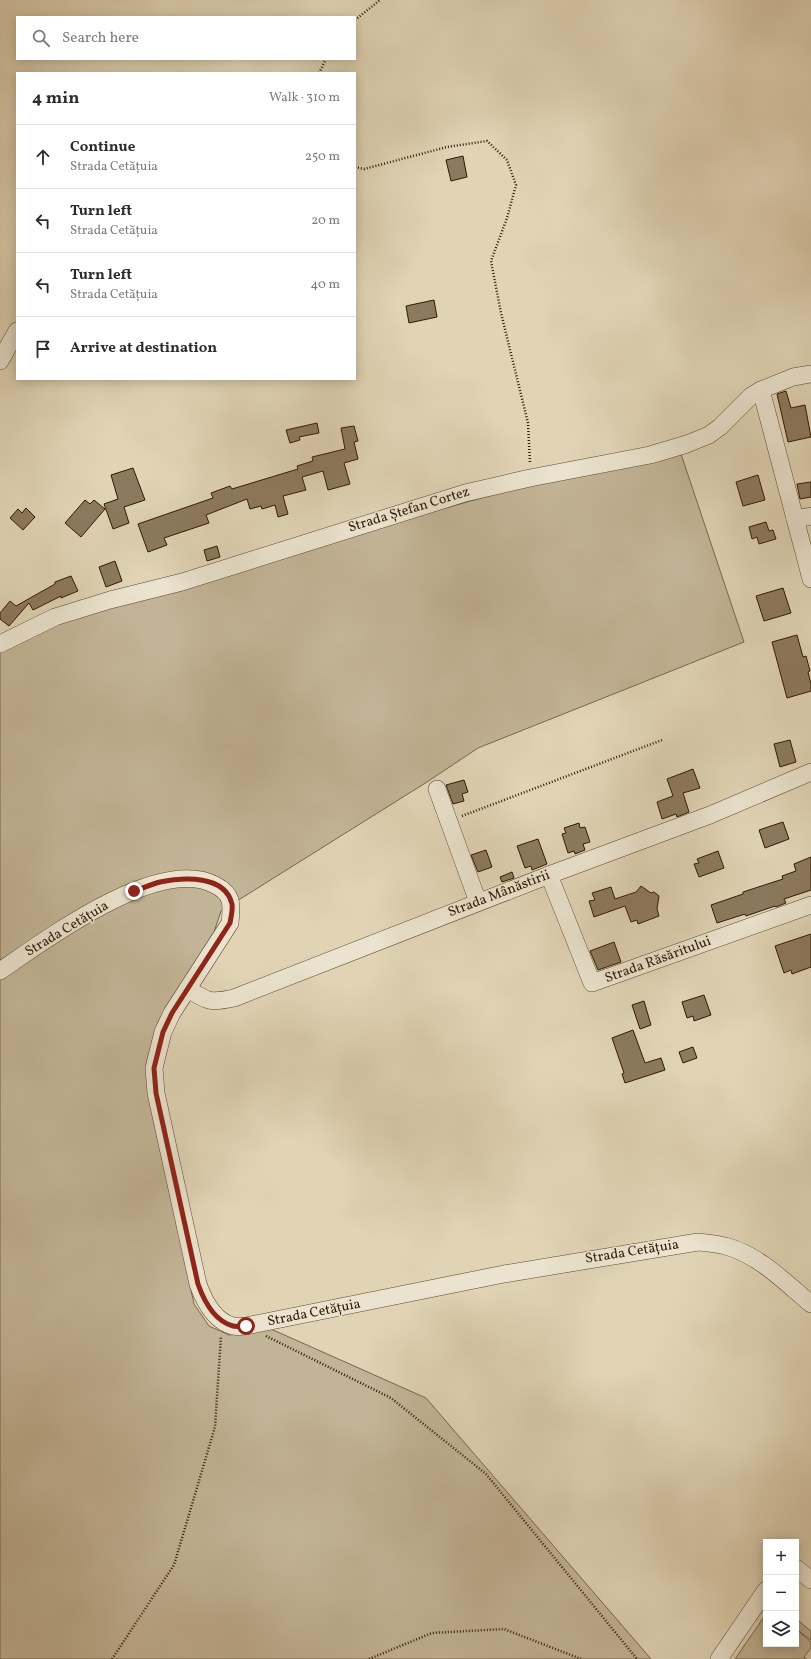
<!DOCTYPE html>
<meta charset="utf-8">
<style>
body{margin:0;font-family:Vollkorn,serif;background:#f2f2f3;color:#2b2b33}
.controls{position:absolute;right:12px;bottom:12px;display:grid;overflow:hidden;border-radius:0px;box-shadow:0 2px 10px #0003}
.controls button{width:36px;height:36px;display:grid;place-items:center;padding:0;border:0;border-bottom:1px solid #e1e1e2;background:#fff;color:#2b2b33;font:20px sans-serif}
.stop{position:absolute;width:12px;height:12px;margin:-9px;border:3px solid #8f2418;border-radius:50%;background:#fff}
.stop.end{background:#8f2418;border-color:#fff;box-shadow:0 1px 4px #0008}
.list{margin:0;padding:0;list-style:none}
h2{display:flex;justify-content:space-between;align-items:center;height:52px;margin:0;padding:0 16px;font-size:17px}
h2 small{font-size:13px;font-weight:400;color:#7c7c81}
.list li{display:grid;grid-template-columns:26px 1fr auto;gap:12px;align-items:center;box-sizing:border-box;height:64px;padding:0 16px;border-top:1px solid #e1e1e2}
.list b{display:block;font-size:15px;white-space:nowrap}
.list p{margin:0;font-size:13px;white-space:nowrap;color:#7c7c81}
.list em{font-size:13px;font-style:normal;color:#7c7c81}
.icon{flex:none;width:22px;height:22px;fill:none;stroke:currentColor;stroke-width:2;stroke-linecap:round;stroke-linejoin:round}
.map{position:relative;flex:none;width:811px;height:1659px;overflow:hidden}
.search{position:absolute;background:#fff;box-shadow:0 2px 10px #0003;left:16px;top:16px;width:340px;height:44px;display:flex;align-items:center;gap:10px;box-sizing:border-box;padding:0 14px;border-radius:0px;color:#7c7c81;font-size:15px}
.panel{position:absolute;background:#fff;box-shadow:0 2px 10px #0003;left:16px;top:72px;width:340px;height:308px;border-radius:0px}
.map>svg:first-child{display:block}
.green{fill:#c2b496;stroke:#79664b}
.building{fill:#8c7a5e;stroke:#301900}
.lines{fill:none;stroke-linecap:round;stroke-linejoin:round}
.minor-casing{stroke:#5c482d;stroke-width:18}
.path{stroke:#301900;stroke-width:2.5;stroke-dasharray:1 2;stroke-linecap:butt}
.minor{stroke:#ebe3cf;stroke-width:17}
.route{stroke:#8f2418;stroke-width:5}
.labels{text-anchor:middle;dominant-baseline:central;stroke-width:3;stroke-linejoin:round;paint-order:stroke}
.street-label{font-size:14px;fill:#301900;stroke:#ebe3cf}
</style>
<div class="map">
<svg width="811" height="1659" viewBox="0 0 811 1659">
<rect width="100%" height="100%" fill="#e0d4b5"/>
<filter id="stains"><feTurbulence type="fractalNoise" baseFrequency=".005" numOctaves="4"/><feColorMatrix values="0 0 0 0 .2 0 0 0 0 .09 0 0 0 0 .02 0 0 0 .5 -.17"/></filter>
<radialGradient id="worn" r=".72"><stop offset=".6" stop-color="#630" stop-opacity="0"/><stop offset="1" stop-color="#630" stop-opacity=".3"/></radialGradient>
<!-- green -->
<g class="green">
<polygon points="679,448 744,642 478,748 427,782 221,911 214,932 158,1022 146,1064 154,1117 194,1304 209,1326 229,1335 271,1329 426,1398 651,1659 0,1659 0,650 55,616 543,481"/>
<polygon points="766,1614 766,1644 796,1644 796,1619 811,1631 811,1640 796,1629 811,1642 811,1648 804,1657 807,1659 735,1659"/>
</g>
<!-- building -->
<g class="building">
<polygon points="463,156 467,177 451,181 446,160"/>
<polygon points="434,300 437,317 409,323 406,306"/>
<polygon points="786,391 791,408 805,405 811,437 788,442 777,394"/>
<polygon points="317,423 319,433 299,437 300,440 290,443 286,430"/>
<polygon points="354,426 358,441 354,442 358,459 344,463 350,484 328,490 323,471 302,477 306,490 283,496 288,514 278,517 275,505 262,509 261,506 250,509 247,499 206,515 209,523 164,538 167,545 148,552 138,524 213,498 211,493 230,486 232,489 298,469 297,466 313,461 312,457 345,449 341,428"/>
<polygon points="133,468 145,500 124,507 129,523 113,529 104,504 118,499 111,475"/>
<polygon points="758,475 765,500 743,506 736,482"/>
<polygon points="811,482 811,497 800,499 797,484"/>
<polygon points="85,500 90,504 94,500 105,509 81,537 65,523"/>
<polygon points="26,508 35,517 23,530 10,518 18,509 22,513"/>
<polygon points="766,522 769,531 773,530 776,539 759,544 757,537 752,539 749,527"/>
<polygon points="217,546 220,557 207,561 204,550"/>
<polygon points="115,561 122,581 106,587 99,567"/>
<polygon points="71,576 78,591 61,598 61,596 33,610 29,603 9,626 0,619 0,613 10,601 16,606 55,584 55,582"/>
<polygon points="783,588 791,613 764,621 756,596"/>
<polygon points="797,635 803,657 806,656 810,671 808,672 811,684 811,691 787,698 772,642"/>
<polygon points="790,740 796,762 780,767 774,744"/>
<polygon points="693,769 700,788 683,793 689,812 677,817 676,814 662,819 657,802 673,796 667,779"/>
<polygon points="464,780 468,792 462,794 464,801 453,804 446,785"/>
<polygon points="783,822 789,839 765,848 759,830"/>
<polygon points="579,823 580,828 585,827 590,842 583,844 585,850 575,854 574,851 568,853 562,834 566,833 564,828"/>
<polygon points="538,839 547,864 532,870 531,866 525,868 517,846"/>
<polygon points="486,850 492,867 478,872 471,855"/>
<polygon points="718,851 724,868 699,877 694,864 699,863 697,859"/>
<polygon points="811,857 811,890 784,899 786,903 776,907 775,906 746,916 745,914 717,923 711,905 743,894 743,892 783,879 782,876 796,871 794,864"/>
<polygon points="512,872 514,878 502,882 500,877"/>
<polygon points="641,886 651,893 654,892 659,896 657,909 659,916 638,924 637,920 631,922 625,906 594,917 589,901 595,900 592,893 611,887 615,899 636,892"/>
<polygon points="811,934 811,967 792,974 791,970 784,973 775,946"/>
<polygon points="614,942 621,962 598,970 590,951"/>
<polygon points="704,995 711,1015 694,1021 693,1016 687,1018 682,1002"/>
<polygon points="644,1001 651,1025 640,1029 632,1005"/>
<polygon points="633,1030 645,1063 661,1058 665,1070 625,1083 622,1074 624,1073 612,1038"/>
<polygon points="693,1047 697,1058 683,1063 679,1052"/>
</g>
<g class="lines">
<defs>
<g id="minor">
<polyline points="0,361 17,331"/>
<polyline points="761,390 811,579"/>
<polyline points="795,519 811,516"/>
<polyline points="0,644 55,617 110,600 182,582 465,493 530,478 650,455 687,444 709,435 720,427 751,396 761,390 793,377 811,374"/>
<polyline points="437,789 478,902"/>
<polyline points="549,875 592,983 811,905"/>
<path d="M 0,971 C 45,940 159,855 215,885 C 233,894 232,904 230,923 L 172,1013 L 163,1032 L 154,1068 L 156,1093 L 198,1284 C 204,1301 214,1321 233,1326 C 237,1327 242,1326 246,1326 L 504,1274 L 698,1242 C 708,1243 719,1244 729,1247 C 761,1257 786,1283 811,1304"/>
<path d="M 188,989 C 208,1002 211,1003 234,998 L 549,875 L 710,815 L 811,772"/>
<polyline points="796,1568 811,1580"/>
<polyline points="719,1659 766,1590"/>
</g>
</defs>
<!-- minor casing -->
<use href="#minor" class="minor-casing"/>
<!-- path -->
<g class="path">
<polyline points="355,20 380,0"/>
<polyline points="319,73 326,59"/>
<polyline points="355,167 364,169 447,147 487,141 507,160 516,185 507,218 491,261 501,313 528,423 530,463"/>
<polyline points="462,816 662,740"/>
<polyline points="266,1336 391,1398 486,1474 637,1659"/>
<polyline points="112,1659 174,1565 215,1427 221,1336"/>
<polyline points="369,1659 432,1633 504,1629 581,1659"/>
</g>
<!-- minor -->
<use href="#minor" class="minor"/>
</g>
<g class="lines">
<!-- route -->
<path class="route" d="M 134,891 C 143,888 152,884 160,882 C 184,877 225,875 232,904 C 233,909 231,917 230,923 L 172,1013 L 163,1032 L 154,1068 L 156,1093 L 198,1284 C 204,1301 214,1321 233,1326 C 237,1327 242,1326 246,1326"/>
</g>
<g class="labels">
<!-- street labels -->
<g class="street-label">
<text transform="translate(409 510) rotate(-17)">Strada Ștefan Cortez</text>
<text transform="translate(499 894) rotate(-21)">Strada Mânăstirii</text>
<text transform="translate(67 929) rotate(-31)">Strada Cetățuia</text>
<text transform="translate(658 960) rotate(-20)">Strada Răsăritului</text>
<text transform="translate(632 1252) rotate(-9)">Strada Cetățuia</text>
<text transform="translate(314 1313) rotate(-11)">Strada Cetățuia</text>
</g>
</g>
<rect width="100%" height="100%" filter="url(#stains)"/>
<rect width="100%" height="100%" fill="url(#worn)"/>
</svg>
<div class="controls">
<button>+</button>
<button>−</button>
<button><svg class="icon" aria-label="layers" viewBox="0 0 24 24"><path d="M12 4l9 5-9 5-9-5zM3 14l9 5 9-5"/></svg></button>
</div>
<div class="stop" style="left:246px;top:1326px"></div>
<div class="stop end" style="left:134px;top:891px"></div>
<div class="search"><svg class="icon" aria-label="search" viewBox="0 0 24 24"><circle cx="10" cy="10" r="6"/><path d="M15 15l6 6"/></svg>Search here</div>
<section class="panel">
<h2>4 min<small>Walk · 310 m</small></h2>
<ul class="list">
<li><svg class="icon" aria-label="ahead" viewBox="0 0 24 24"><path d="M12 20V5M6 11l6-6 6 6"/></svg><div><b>Continue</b><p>Strada Cetățuia</p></div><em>250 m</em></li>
<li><svg class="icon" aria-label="left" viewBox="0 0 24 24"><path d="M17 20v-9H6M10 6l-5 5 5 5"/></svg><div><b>Turn left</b><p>Strada Cetățuia</p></div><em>20 m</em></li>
<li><svg class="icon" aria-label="left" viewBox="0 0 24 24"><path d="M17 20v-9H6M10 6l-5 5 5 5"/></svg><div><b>Turn left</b><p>Strada Cetățuia</p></div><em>40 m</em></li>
<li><svg class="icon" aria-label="arrive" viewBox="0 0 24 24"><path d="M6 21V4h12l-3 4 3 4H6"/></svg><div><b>Arrive at destination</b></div></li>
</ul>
</section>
</div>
